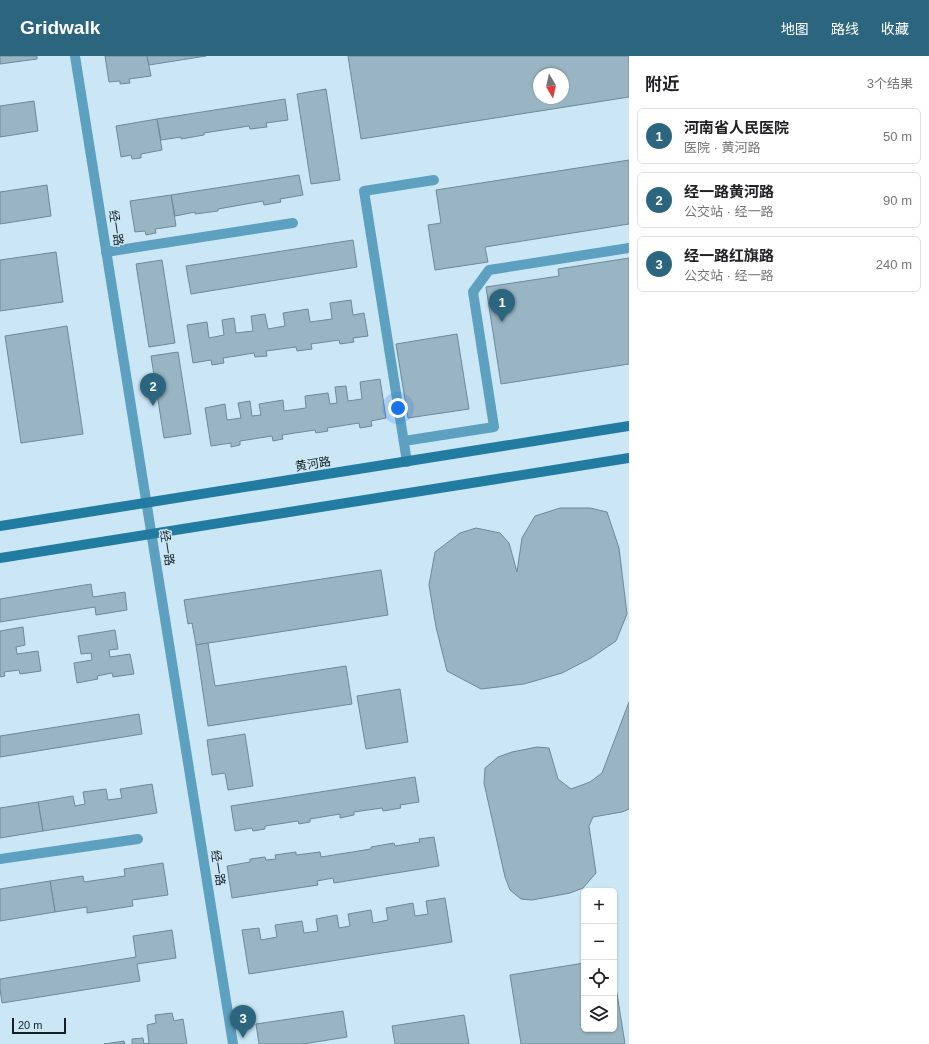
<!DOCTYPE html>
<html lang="zh">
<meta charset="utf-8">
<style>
body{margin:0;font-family:Arial,"Noto Sans SC",sans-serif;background:#f2f2f2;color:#202124}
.controls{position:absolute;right:12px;bottom:12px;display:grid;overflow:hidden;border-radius:6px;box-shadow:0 1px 3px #0004}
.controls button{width:36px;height:36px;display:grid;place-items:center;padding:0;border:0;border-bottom:1px solid #e0e0e0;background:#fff;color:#202124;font:20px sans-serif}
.compass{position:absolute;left:533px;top:12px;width:36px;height:36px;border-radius:50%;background:#fff;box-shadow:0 1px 3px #0004;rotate:171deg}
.scale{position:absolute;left:12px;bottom:10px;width:54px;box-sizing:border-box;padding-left:4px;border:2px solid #141e23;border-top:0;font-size:11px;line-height:14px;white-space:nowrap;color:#141e23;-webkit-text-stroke:3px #cbe7f6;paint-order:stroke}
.you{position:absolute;left:398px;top:352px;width:14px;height:14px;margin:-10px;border:3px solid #fff;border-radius:50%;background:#1a73e8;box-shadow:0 0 0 6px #1a73e833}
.badge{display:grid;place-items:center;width:26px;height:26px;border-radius:50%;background:#2c657e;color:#fff;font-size:13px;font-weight:700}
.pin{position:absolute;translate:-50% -33px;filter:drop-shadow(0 1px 2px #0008)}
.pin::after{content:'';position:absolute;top:21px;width:14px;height:12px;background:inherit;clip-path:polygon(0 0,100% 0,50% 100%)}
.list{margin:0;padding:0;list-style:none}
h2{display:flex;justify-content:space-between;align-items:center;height:52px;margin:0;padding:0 16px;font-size:17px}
h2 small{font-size:13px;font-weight:400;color:#757577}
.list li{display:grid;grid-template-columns:26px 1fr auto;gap:12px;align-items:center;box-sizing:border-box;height:56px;margin:0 8px 8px;padding:0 8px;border:1px solid #e0e0e0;border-radius:6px}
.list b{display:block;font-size:15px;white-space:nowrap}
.list p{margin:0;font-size:13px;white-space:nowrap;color:#757577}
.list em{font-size:13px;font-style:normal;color:#757577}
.icon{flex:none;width:22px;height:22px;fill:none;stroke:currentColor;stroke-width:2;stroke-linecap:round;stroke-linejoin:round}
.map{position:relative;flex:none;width:629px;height:988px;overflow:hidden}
header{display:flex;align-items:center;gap:24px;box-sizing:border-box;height:56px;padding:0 20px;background:#2c657e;color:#fff}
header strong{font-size:19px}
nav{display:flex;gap:22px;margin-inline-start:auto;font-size:14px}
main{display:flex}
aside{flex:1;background:#fff}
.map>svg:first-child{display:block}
.building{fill:#99b5c3;stroke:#6e8996;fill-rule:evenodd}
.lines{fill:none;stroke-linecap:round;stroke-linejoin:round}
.service{stroke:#5ea0c0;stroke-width:10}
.minor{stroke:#5ea0c0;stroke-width:10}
.secondary{stroke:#227ca1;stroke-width:10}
.labels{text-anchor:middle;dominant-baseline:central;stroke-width:3;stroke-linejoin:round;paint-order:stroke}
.street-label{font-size:12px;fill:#141e23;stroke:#cbe7f6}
</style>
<header>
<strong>Gridwalk</strong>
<nav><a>地图</a><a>路线</a><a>收藏</a></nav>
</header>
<main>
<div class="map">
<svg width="629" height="988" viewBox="0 0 629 988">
<rect width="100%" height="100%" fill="#cbe7f6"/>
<!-- building -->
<g class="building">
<polygon points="0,0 37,0 37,3 0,8"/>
<polygon points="105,0 147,0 151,20 129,23 130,27 120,28 120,25 109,26"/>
<polygon points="147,0 206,0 149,9"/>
<path d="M 348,0 L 629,0 L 629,41 L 361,83 ZM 539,18 L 563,18 L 563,42 L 539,42 Z"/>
<polygon points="326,33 340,124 311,128 297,38"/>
<polygon points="285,43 288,64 266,67 267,71 250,73 249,70 204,77 204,79 181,83 181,81 161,84 157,63"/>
<polygon points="34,45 38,75 0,81 0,50"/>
<polygon points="157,63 162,94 141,98 141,102 132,103 131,99 121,101 116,70"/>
<polygon points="629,104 629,168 485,191 488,206 435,214 428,169 441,167 436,134"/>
<polygon points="299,119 303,139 280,143 281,146 264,149 263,145 218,153 218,155 195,158 195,156 175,160 171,139"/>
<polygon points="47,129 51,160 0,168 0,136"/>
<polygon points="171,139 176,170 155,173 156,177 146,179 145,175 135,176 130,145"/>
<polygon points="353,184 357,211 191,238 186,210"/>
<polygon points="56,196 63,246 0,255 0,204"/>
<polygon points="629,202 629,308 501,328 486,231 559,220 558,213"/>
<polygon points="162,204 175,287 149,291 136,208"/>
<polygon points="351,244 353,259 364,257 368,280 353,282 354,286 340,288 339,284 311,288 312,293 297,295 296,291 266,295 267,300 255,301 254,297 223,302 224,307 212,309 211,304 193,307 187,269 207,266 209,282 224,279 222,264 234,262 236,277 253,275 251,260 265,258 268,273 285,270 283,257 308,253 310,266 332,263 330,247"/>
<polygon points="67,270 83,378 21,387 5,280"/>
<polygon points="457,278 469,353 408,362 396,288"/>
<polygon points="178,296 191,378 164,382 151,300"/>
<polygon points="380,323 386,362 371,365 372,370 360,372 359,367 327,372 328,375 316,377 315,374 282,379 283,383 273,385 272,380 240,385 240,389 231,391 231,387 211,390 205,352 225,348 227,364 241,362 238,347 250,345 252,360 261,359 259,348 283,344 284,355 306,352 305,340 328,337 330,348 337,347 335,331 346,330 348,345 362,343 360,326"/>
<polygon points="560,452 590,452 607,456 619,492 627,558 616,585 591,602 562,617 524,628 481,633 447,615 436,571 429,529 435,496 460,477 476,472 500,477 509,487 517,516 522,482 535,460"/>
<polygon points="381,514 388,559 196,589 192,567 188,568 184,544"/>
<polygon points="91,528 93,541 125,536 127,554 96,559 95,551 0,566 0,543"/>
<polygon points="23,571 25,589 16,591 17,598 38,595 41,615 20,618 19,614 4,616 5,620 0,621 0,575"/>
<polygon points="115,574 118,593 109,594 110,601 130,598 134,618 113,621 112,617 97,620 98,623 77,627 74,607 92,604 91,597 81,598 78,580"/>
<polygon points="208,587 215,630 346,610 352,648 208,670 196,589"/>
<polygon points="400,633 408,686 366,693 357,640"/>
<polygon points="629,646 629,753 622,756 593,761 589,770 596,817 583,832 570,837 532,844 521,843 510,834 505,821 484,727 485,712 498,701 512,696 537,691 549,692 558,723 571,733 590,726 602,717"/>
<polygon points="139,658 142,678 0,701 0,680"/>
<polygon points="245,678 253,730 228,734 225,717 212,719 207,684"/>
<polygon points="415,721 419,746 400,749 401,752 383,755 382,752 354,756 354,759 340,762 340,758 310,763 310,766 299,768 298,765 265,770 265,773 253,775 252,772 235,775 231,750"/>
<polygon points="152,728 157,757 43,775 38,746 73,740 75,750 85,748 83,736 106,733 108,744 122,742 120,733"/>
<polygon points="38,746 43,775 0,782 0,752"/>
<polygon points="434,781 439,810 334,827 333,822 317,825 318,829 232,842 227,810 250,806 250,803 265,801 266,804 276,803 275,799 296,796 296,799 320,796 321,801 371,793 371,791 394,787 395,790 420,786 419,783"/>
<polygon points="163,807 168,839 132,844 133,850 87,857 87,851 55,856 50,825 83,820 84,826 125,820 124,813"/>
<polygon points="50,825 55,856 0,865 0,833"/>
<polygon points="445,842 452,886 249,918 242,874 259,872 261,884 277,881 275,869 302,865 304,877 318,875 316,863 337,859 339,872 350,870 348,858 371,854 373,867 388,864 386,852 413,847 415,860 428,858 426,845"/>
<polygon points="172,874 176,902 137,908 140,925 2,947 0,933 0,923 136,901 133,880"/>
<polygon points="584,907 584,973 614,973 614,919 625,988 521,988 510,919"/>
<polygon points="343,955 347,981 303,988 259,988 256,968"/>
<polygon points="172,957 174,965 183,963 187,988 132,988 132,983 143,982 144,988 149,987 147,969 156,967 155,959"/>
<polygon points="464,959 469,988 395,988 392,970"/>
<polygon points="124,985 125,988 104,988"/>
</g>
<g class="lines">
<!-- service -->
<g class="service">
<polyline points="106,196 293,167"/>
<polyline points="404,385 494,371 473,236 489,214 629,192"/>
<polyline points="407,406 364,135 434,124"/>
<polyline points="0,803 138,783"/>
</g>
<!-- minor -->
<polyline class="minor" points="75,0 233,988"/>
<!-- secondary -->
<g class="secondary">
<polyline points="0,470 629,370"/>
<polyline points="0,502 629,402"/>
</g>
</g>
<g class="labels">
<!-- street labels -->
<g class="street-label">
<text transform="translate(116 172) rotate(81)">经一路</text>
<text transform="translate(313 408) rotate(-9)">黄河路</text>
<text transform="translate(167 492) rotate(81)">经一路</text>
<text transform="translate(218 812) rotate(81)">经一路</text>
</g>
</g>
</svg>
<div class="controls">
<button>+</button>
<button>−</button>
<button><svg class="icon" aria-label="locate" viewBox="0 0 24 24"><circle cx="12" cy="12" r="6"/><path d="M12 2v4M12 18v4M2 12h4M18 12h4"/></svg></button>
<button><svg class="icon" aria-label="layers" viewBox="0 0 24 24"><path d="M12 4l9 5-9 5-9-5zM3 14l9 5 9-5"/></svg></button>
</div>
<svg class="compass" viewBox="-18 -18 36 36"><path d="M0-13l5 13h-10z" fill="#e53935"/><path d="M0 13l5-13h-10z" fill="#757577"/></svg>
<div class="scale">20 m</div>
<div class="you"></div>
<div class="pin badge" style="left:502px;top:266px">1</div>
<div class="pin badge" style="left:153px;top:350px">2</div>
<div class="pin badge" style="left:243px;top:982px">3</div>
</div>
<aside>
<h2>附近<small>3个结果</small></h2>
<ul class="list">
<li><span class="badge">1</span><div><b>河南省人民医院</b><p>医院 · 黄河路</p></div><em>50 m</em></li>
<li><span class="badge">2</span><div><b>经一路黄河路</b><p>公交站 · 经一路</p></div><em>90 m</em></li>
<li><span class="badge">3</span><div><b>经一路红旗路</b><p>公交站 · 经一路</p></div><em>240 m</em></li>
</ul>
</aside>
</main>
